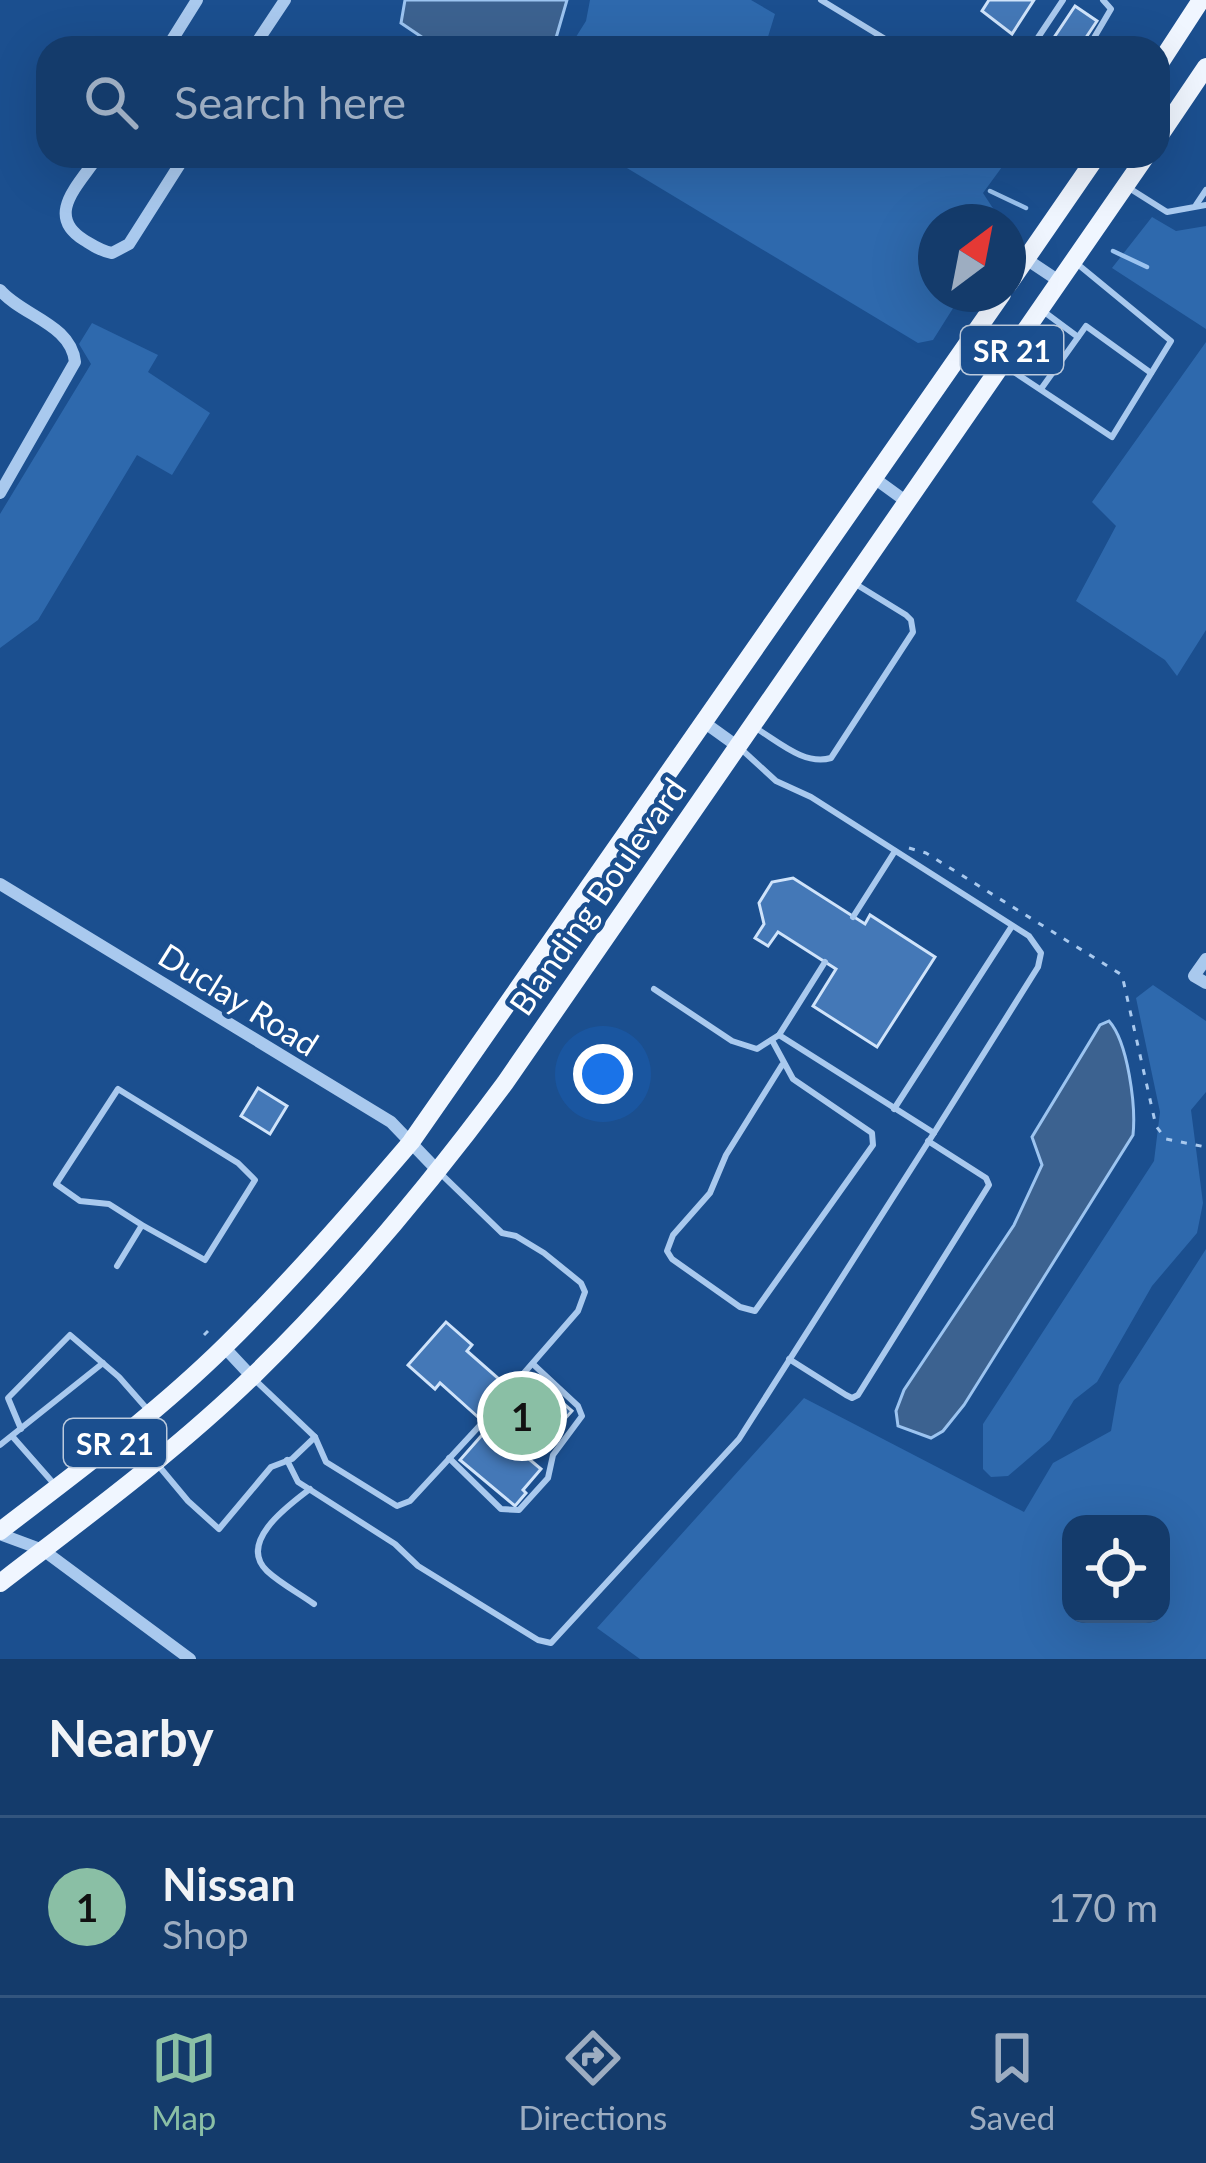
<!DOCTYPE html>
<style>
body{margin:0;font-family:Lato,sans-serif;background:#1d4271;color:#f1f3f6}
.controls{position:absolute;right:36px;bottom:36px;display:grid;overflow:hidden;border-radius:24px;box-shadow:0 12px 48px #0002}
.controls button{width:108px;height:108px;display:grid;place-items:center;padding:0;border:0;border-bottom:3px solid #33557e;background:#143b6b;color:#f1f3f6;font:60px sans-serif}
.compass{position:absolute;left:918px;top:204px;width:108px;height:108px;border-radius:50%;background:#143b6b;box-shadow:0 12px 48px #0002;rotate:32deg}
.you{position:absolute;left:603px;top:1074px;width:42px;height:42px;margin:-30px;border:9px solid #fff;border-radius:50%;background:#1a73e8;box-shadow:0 0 0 18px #1a73e833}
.badge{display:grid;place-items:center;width:78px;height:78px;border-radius:50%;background:#8abfa5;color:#111;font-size:39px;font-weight:700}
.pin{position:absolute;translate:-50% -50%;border:6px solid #fff;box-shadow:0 3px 12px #0006}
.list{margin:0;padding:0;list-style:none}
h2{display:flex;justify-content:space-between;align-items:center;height:156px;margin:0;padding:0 48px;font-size:51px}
h2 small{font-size:39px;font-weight:400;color:#9dadc1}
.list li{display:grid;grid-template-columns:78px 1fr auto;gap:36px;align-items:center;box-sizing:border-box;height:180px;padding:0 48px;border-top:3px solid #33557e}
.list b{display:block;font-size:45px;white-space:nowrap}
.list p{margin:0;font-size:39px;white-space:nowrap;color:#9dadc1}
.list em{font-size:39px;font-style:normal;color:#9dadc1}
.icon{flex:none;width:66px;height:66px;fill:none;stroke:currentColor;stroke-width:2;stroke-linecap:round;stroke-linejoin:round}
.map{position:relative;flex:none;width:1206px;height:1659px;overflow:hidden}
.search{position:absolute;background:#143b6b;box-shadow:0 12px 48px #0002;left:36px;right:36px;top:36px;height:132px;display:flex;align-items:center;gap:30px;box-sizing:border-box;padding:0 42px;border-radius:36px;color:#9dadc1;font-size:45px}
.sheet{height:336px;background:#143b6b}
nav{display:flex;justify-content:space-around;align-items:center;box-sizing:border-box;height:168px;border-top:3px solid #33557e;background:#143b6b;font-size:33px;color:#9dadc1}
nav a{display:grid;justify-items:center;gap:6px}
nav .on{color:#8abfa5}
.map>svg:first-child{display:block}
.green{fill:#2e69ad;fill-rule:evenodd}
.water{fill:#3c6290;stroke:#9cc4f0;stroke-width:3}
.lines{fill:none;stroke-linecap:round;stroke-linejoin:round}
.stream{stroke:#9cc4f0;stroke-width:4.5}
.building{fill:#4478b7;stroke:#cfe3fa;stroke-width:3}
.path{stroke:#a9c9ee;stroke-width:3;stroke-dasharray:6 9;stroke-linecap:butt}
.lane{stroke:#a9c9ee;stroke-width:6}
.street{stroke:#a9c9ee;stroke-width:12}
.primary{stroke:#f0f6ff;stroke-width:18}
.labels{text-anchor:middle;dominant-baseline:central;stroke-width:9;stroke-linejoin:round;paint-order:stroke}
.shield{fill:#1b4f8f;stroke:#bbcadd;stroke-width:3}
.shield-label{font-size:30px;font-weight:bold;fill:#fff}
.street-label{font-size:33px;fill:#fff;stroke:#1b4f8f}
</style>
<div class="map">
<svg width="1206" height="1659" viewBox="0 0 1206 1659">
<rect width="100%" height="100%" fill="#1b4f8f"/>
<!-- green -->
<g class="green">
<polygon points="590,0 751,0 775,14 767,40 774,48 569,48 586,21"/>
<polygon points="607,156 1010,156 983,193 1002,222 936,222 936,294 962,294 933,340 918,343"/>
<polygon points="1152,217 1176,231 1206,226 1206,329 1112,268"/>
<polygon points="92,323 158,355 148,372 210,413 172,475 137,455 38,620 0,648 0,514 91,364 79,344"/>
<polygon points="1206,342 1206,630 1177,676 1165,660 1076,601 1116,526 1092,502"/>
<polygon points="1153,985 1206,1021 1206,1092 1191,1110 1203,1203 1197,1233 1152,1286 1097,1382 1074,1400 1050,1440 1008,1476 991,1477 983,1469 983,1424 1154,1161 1160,1112 1136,998"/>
<path d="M 1206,1249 L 1206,1659 L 640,1659 L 597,1628 L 804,1398 L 1024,1512 L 1053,1463 L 1111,1431 L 1119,1385 ZM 1071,1524 L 1161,1524 L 1161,1614 L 1071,1614 Z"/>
</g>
<!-- water -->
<g class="water">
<polygon points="405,0 567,0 556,38 548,48 438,48 401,23"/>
<path d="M 1109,1021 C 1128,1042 1136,1106 1133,1135 L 964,1405 L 943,1431 L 931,1438 L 898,1426 L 896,1411 L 904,1390 L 1014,1225 L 1042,1165 L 1032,1137 L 1100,1025 Z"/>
</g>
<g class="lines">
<!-- stream -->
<g class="stream">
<polyline points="990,191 1026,208"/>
<polyline points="1113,251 1147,267"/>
</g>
</g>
<!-- building -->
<g class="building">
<polygon points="989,0 1034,0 1012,34 982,11"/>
<polygon points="1075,6 1097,21 1079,48 1047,48"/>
<polygon points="793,878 865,924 870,915 935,957 877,1047 813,1006 836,969 778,932 768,946 755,938 764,924 759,903 772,882"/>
<polygon points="258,1088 287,1106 270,1134 241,1116"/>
<polygon points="446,1322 472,1345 467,1351 517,1395 533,1377 572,1411 529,1459 541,1469 523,1490 526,1493 515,1506 460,1460 489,1427 440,1383 435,1389 408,1365"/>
</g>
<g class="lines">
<!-- path -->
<g class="path">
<polyline points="909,848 926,853 1122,975 1156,1126 1166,1139 1206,1147"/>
<polyline points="204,1335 208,1331"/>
</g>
<!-- lane -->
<g class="lane">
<polyline points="821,0 900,48"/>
<polyline points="1031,48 1063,0"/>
<polyline points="1088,48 1111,9 1103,0"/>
<polyline points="1074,156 1087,165"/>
<polyline points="1129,188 1167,212 1206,205"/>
<polyline points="1196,205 1206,190"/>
<polyline points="1043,311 1078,337"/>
<polyline points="1005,366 1112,437 1171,341 1075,262"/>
<polyline points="1041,389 1086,326 1151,373"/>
<path d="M 754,727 C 778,741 804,766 831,758 L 913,632 L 911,620 L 906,615 L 854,583"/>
<polyline points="740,748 776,781 811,797 1029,936 1041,953 1038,967 934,1133 779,1035"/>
<polyline points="853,917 895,851"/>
<polyline points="654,989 732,1041 757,1049 779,1035 825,962"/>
<polyline points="773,1042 793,1079 872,1133 873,1145 755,1311 740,1307 672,1259 667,1251 673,1235 710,1193 726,1155 782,1065"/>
<polyline points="894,1109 1012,926"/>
<polyline points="440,1173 502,1233 516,1236 544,1253 581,1283 585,1292 578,1311 510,1389"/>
<polyline points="117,1266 142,1225 205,1260 255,1180 238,1163 118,1089 56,1184 80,1201 109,1204 142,1225"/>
<polyline points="789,1359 846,1395 852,1398 858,1395 989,1185 986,1178 928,1141"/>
<polyline points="255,1380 315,1437 326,1462 397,1506 410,1501 483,1422"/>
<polyline points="21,1429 8,1398 70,1335 119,1377 148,1410"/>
<polyline points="12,1436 55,1485"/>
<polyline points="0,1445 103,1363"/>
<polyline points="449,1458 501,1509 519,1510 548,1478 553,1455 582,1416 578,1406 534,1365"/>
<polyline points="287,1460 298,1482 395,1544 418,1566 538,1640 551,1643 739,1439 934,1133"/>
<polyline points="158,1465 188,1501 219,1529 271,1467 292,1459 315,1437"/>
<path d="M 310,1489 C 289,1505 237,1542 267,1571 C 281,1584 299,1593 314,1604"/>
</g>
<!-- street -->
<g class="street">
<polyline points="167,48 197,0"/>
<polyline points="253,48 285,0"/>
<path d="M 98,156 C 79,185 44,215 84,240 C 94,246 101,251 112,253 L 129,244 L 185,156"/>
<polyline points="1026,259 1059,281"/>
<path d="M 0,290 C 22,316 71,324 75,362 L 0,493"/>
<polyline points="874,478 907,502"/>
<polyline points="705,723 737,746"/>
<polyline points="0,884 391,1122 439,1172"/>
<polyline points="1206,959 1194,976 1206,983"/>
<polyline points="224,1347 252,1377"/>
<polyline points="0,1534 43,1550 190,1659"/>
</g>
<!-- primary -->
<g class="primary">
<polyline points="1158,66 1201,0"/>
<polyline points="1158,138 1206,67"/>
<polyline points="1008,285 1097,156"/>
<path d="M 0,1531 C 77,1472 156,1414 226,1345 C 291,1281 351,1212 411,1142 L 1002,294"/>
<path d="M 0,1583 C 87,1516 176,1451 255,1374 C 347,1284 428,1187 505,1083 L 1146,156"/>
</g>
</g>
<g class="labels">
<!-- shield labels -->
<g class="shield">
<rect x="961" y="326" width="102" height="48" rx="9"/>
<rect x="64" y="1419" width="102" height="48" rx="9"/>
</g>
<g class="shield-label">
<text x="1012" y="350">SR 21</text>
<text x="115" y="1443">SR 21</text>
</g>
<!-- street labels -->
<g class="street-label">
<text transform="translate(597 896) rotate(-55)">Blanding Boulevard</text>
<text transform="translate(239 999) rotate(32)">Duclay Road</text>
</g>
</g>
</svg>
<div class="controls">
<button><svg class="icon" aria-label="locate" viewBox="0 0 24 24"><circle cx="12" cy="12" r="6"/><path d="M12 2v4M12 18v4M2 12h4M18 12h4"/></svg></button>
</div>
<svg class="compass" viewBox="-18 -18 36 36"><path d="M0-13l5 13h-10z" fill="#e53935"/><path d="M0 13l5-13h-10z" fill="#9dadc1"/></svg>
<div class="you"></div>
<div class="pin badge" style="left:522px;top:1416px">1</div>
<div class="search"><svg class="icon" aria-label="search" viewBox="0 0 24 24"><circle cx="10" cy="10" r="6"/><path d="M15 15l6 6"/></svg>Search here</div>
</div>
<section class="sheet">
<h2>Nearby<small></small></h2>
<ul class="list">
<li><span class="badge">1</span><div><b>Nissan</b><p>Shop</p></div><em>170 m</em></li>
</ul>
</section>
<nav>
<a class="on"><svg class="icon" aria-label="map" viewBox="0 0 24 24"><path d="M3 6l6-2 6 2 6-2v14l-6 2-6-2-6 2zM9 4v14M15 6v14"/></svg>Map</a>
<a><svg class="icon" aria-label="directions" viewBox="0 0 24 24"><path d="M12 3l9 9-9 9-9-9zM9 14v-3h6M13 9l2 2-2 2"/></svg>Directions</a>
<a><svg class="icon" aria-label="saved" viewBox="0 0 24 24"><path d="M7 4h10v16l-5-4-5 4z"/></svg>Saved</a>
</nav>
